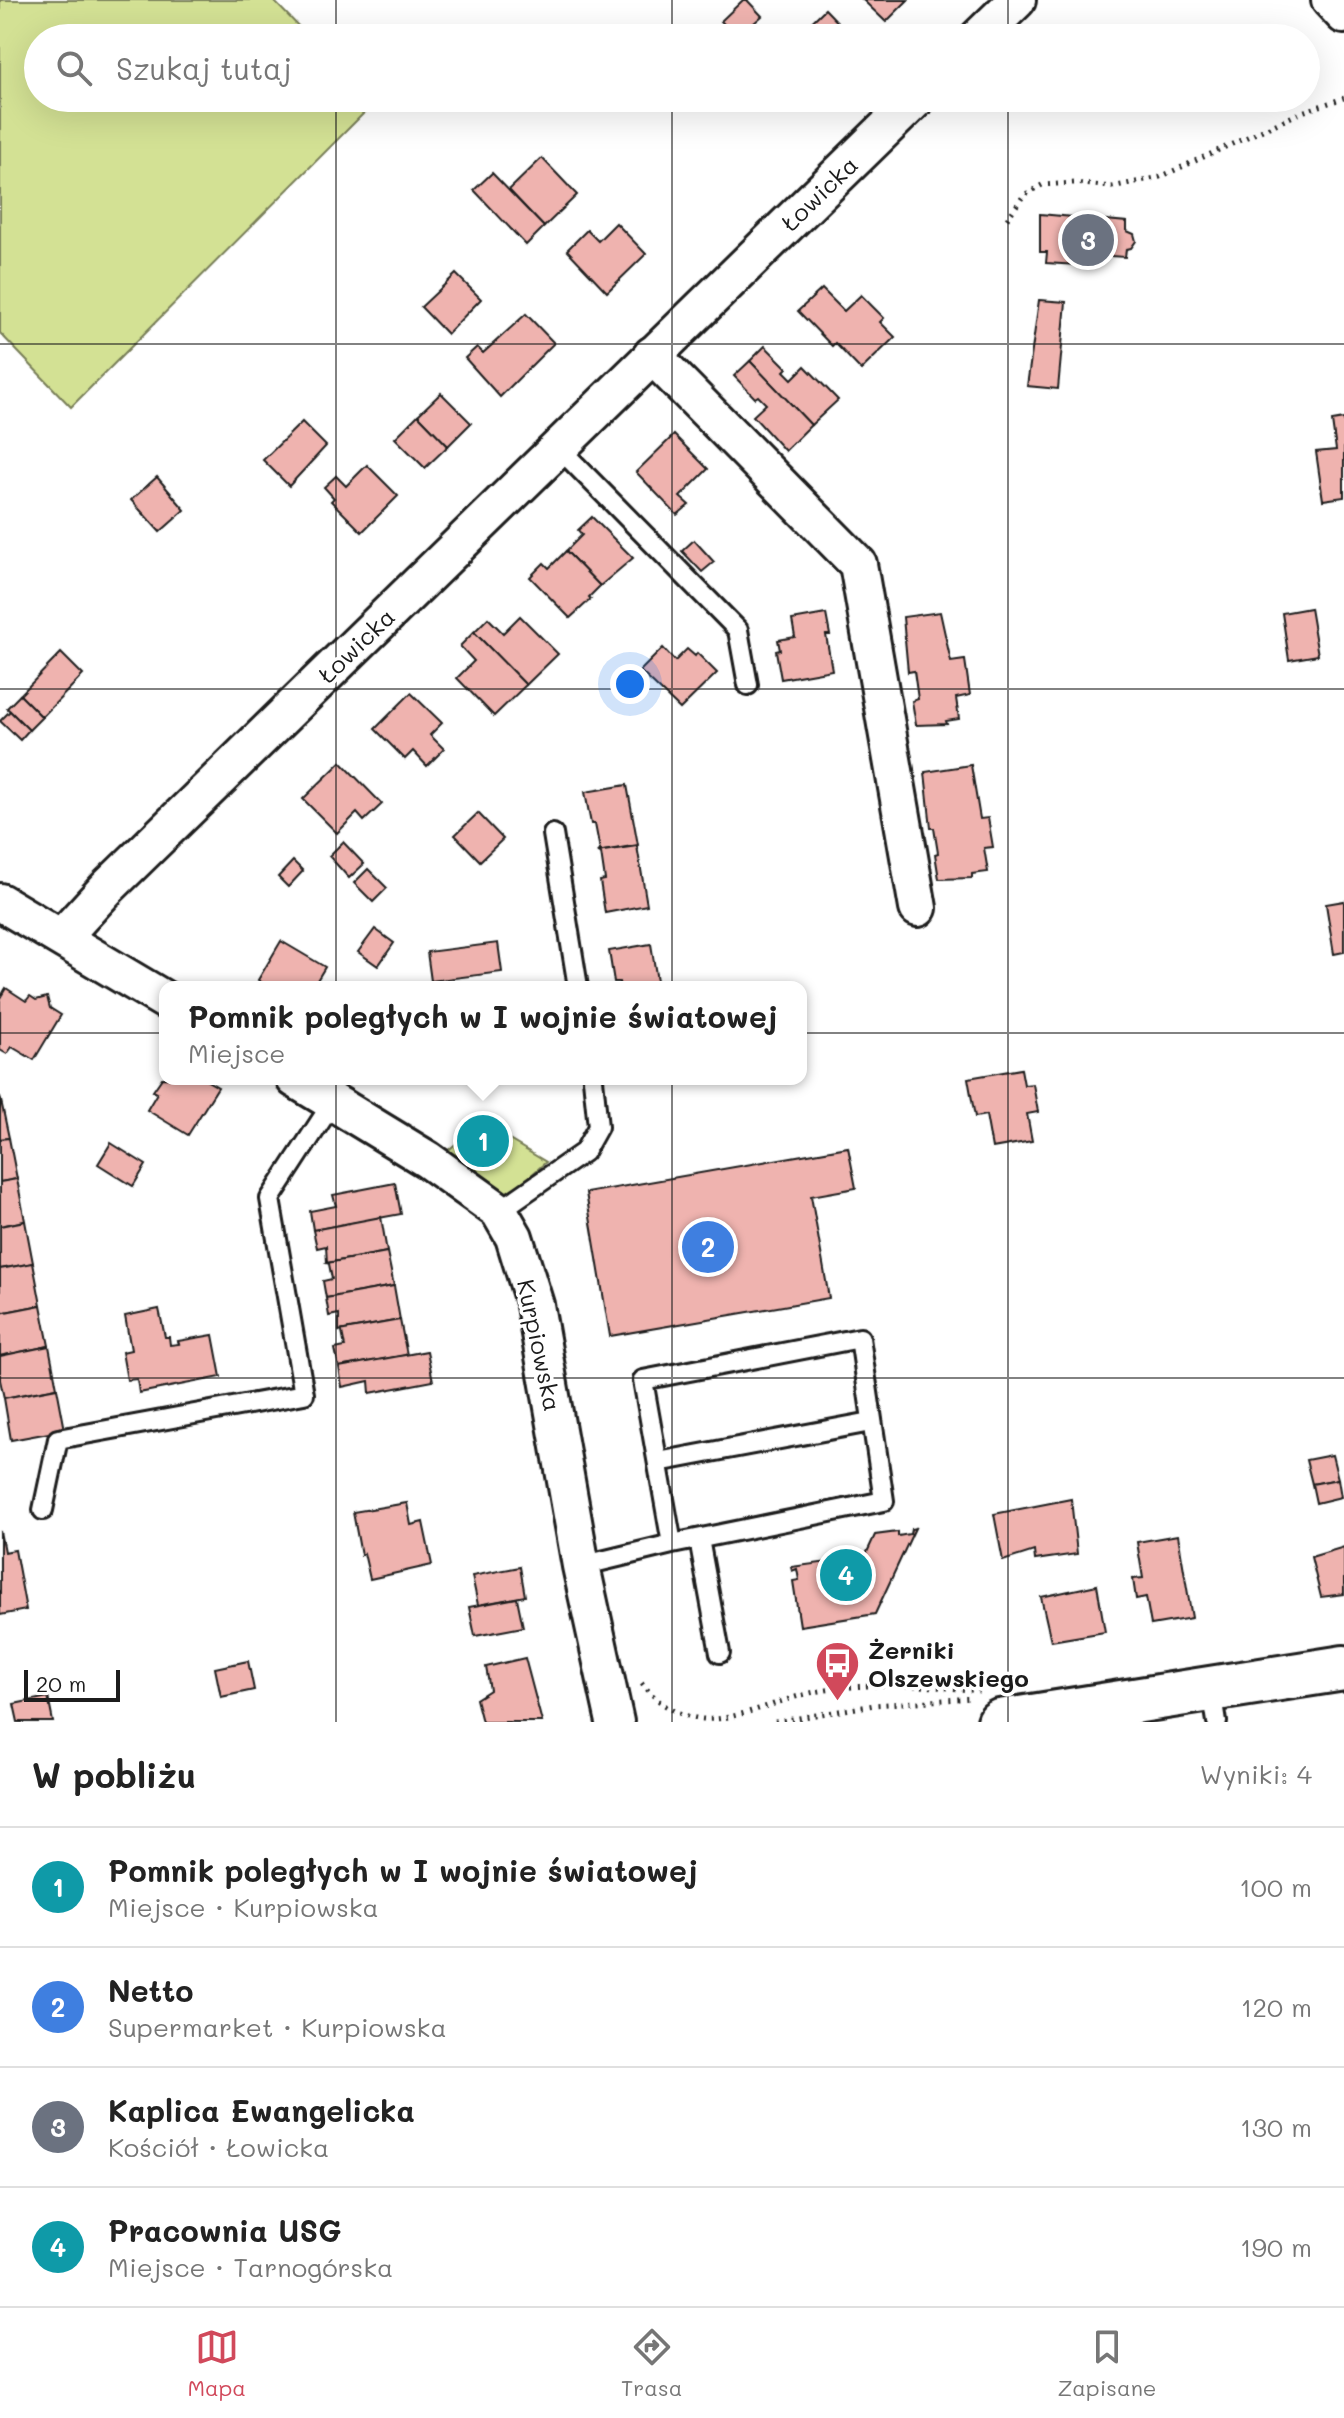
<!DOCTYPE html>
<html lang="pl">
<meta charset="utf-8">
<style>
body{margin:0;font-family:Mali,sans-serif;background:#f6f6f6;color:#222}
.scale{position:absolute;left:24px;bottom:20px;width:96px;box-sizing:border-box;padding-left:8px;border:4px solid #1c1c1c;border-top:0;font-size:22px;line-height:28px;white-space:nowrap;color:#1c1c1c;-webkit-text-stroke:6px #fff;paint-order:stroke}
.you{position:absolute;left:630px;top:684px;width:28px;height:28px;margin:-20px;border:6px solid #fff;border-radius:50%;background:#1a73e8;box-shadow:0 0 0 12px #1a73e833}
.badge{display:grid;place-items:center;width:52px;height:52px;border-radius:50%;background:#d1495b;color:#fff;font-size:26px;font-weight:700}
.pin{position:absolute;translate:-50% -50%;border:4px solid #fff;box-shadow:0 2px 8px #0006}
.popup{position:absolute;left:159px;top:981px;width:648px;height:104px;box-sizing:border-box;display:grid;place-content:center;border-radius:16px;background:#fff;filter:drop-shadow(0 2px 6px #0005);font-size:26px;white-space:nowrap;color:#767676}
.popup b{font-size:30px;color:#222}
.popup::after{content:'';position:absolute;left:50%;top:100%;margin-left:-16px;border:16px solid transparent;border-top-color:#fff}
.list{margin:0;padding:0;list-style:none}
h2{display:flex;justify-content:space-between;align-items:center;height:104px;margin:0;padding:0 32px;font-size:34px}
h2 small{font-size:26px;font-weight:400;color:#767676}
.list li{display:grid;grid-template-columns:52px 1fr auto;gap:24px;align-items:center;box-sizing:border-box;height:120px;padding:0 32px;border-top:2px solid #e0e0e0}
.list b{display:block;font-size:30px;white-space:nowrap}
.list p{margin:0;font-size:26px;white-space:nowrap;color:#767676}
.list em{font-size:26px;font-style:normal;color:#767676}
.icon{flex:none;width:44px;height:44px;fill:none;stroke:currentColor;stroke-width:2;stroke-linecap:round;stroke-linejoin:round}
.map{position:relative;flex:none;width:1344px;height:1722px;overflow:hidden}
.search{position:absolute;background:#fff;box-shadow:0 8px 32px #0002;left:24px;right:24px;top:24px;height:88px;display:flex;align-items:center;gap:20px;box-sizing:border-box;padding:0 28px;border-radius:44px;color:#767676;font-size:30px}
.sheet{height:584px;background:#fff}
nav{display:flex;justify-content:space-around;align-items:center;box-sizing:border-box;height:112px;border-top:2px solid #e0e0e0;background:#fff;font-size:22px;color:#767676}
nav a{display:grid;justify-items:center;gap:4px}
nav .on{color:#d1495b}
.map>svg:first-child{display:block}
.green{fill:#d3e194;stroke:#787e58;stroke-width:2}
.building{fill:#efb3af;stroke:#1c1c1c;stroke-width:2}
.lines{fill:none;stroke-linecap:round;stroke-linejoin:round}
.lane-casing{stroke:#1c1c1c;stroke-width:24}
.street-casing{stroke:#1c1c1c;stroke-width:42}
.primary-casing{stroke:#1c1c1c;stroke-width:50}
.path{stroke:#1c1c1c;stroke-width:5;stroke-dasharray:2 6;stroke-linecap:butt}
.lane{stroke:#fff;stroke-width:18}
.street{stroke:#fff;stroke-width:36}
.primary{stroke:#fff;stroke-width:44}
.grid{fill:none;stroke:#1c1c1c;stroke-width:2;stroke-opacity:0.55}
.labels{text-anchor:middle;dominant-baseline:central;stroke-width:7;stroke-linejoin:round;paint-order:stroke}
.street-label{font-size:24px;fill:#1c1c1c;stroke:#fff}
.poi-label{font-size:24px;font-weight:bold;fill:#1c1c1c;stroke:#fff;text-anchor:start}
</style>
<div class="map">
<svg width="1344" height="1722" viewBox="0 0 1344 1722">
<rect width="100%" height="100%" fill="#fff"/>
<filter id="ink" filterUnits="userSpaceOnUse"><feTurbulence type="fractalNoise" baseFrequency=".0125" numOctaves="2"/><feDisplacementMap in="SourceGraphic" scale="16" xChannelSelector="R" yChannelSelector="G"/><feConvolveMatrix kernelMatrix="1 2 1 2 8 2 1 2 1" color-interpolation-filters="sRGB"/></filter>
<g filter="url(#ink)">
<!-- green -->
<g class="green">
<polygon points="0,0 273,0 310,38 38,38 38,98 367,98 373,104 71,407 0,333"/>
<polygon points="481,1123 546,1162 504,1199 440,1157"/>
</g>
<!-- building -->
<g class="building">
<polygon points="743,0 747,0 762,16 737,38 721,21"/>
<polygon points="863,0 908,0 886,22"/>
<polygon points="825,9 853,38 795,38"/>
<polygon points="542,158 577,195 544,227 509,190"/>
<polygon points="492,173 544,227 526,245 474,190"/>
<polygon points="1040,214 1127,222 1127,231 1134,234 1136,241 1131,248 1126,249 1125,257 1095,255 1094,266 1046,263 1047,252 1040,252"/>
<polygon points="616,223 646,254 607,292 567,250 587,230 598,241"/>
<polygon points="456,274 481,299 447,334 421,307"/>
<polygon points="822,289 844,311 861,295 884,318 880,322 895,337 861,370 835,343 832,346 798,311"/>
<polygon points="1039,300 1066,302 1058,389 1027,386"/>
<polygon points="526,314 554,343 500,397 465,358 477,347 483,353"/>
<polygon points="765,346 787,368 784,371 792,379 805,366 838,400 811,425 750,361"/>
<polygon points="750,361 811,425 785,451 753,416 766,404 758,396 755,398 734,376"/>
<polygon points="441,393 471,423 448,446 418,415"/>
<polygon points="418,415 448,446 425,468 395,438"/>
<polygon points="1344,419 1344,497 1323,500 1316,452 1336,450 1332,421"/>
<polygon points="302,422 326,446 289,486 263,460"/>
<polygon points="674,435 708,469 680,497 689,505 677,515 636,472"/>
<polygon points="367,465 398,496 362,532 331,501 334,498 324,487 336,476 346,486"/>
<polygon points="157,477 185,510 160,532 131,500"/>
<polygon points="592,517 633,558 600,586 566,551 582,535 578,530"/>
<polygon points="694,540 714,562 702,572 682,551"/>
<polygon points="566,551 600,586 589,597 591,599 570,618 530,577 544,563 549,568"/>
<polygon points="1310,608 1318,655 1289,660 1282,613"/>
<polygon points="940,612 951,662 965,660 970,695 956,698 959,719 946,721 947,724 916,725 912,701 918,699 914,671 908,672 903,617"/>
<polygon points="826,614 830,635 826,635 832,670 781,679 776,651 780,650 778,640 795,637 792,620"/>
<polygon points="520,616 558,654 526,685 474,632 488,618 503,633"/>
<polygon points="474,632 526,685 494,716 457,678 474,661 460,646"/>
<polygon points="663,648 675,661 687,649 695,656 697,653 717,673 680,709 640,671"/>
<polygon points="61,653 83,675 42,717 20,695"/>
<polygon points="411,693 442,723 430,735 444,749 427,766 413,751 405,759 375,729"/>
<polygon points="20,695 42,717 29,730 7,708"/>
<polygon points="10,711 29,730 20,740 0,721"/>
<polygon points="341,762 382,804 364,821 357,813 337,833 303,799"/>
<polygon points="971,765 980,819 988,818 993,847 984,848 988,872 972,874 972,878 939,879 935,854 938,853 934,828 931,828 925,772"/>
<polygon points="627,785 638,845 597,852 600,850 595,824 591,824 585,792"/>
<polygon points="478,813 503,839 480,861 455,835"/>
<polygon points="343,842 364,864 349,878 329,856"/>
<polygon points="637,846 647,905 605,913 600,881 605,880 601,853 597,852"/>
<polygon points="293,861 303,871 288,887 278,877"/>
<polygon points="368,869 387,888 373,902 354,883"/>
<polygon points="1344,901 1344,952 1334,954 1326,904"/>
<polygon points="375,929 394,943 378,966 358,952"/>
<polygon points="281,941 325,967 313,987 269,987 258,980"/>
<polygon points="498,943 502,972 431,981 427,952"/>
<polygon points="651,944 658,987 620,987 619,982 614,982 609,951"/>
<polygon points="6,988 26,1001 30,996 36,1000 47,997 50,1008 61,1015 34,1060 12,1047 7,1054 0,1050 0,998"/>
<polygon points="1021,1069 1024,1085 1033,1084 1038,1112 1027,1114 1032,1141 992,1148 986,1115 975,1117 968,1078"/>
<polygon points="162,1078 204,1079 218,1087 188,1135 147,1110 157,1093 153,1091"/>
<polygon points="0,1096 9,1138 0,1139"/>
<polygon points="9,1138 17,1179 0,1182 0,1139"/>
<polygon points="111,1143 146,1165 133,1186 98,1164"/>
<polygon points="848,1147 856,1188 811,1196 829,1298 610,1336 586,1193"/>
<polygon points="17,1179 25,1221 0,1226 0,1182"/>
<polygon points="395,1183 401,1214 313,1230 310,1211 336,1206 333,1195"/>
<polygon points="381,1217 387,1252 327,1263 326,1246 317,1248 313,1230"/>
<polygon points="25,1221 33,1263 0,1269 0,1226"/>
<polygon points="387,1252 394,1286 326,1298 323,1281 332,1279 329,1264 327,1263"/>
<polygon points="33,1263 41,1305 0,1313 0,1269"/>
<polygon points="394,1286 400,1320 339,1331 339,1314 329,1316 326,1298"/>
<polygon points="41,1305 49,1346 0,1356 0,1313"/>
<polygon points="159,1309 165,1337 169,1337 170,1345 179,1344 178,1341 213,1335 221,1377 139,1393 137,1379 127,1380 122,1352 131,1350 125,1316"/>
<polygon points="400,1320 407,1355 339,1367 335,1349 345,1347 342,1332 339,1331"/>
<polygon points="49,1346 57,1388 4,1398 0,1380 0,1356"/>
<polygon points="427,1351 433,1381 370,1393 369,1381 342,1387 339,1367"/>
<polygon points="57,1388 65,1430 11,1440 4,1398"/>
<polygon points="1332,1455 1338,1479 1312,1484 1306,1460"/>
<polygon points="1338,1479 1341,1497 1316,1503 1312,1484"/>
<polygon points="1071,1499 1077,1554 1035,1560 1034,1551 1003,1561 994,1514"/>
<polygon points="407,1503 411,1525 423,1522 432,1565 370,1579 364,1553 361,1555 353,1512"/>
<polygon points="915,1528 875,1614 800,1626 793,1581 799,1580 797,1569 792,1571 791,1567 850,1559 851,1563 863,1561 875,1535 898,1532 898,1536 910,1534 911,1529"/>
<polygon points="0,1531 4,1552 15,1550 26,1610 0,1615"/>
<polygon points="1178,1535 1192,1618 1151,1625 1146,1597 1136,1599 1133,1579 1143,1578 1137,1542"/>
<polygon points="1344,1547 1344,1594 1321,1597 1311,1557"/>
<polygon points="520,1567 525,1596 478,1605 472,1576"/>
<polygon points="1097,1585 1105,1632 1051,1641 1041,1597"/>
<polygon points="517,1598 523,1627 475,1636 469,1607"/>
<polygon points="525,1658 542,1722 482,1722 476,1699 490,1690 486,1667"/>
<polygon points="248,1661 254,1690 221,1697 215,1668"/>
<polygon points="48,1697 53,1722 18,1722 14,1704"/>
</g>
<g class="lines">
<defs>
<g id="lane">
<polyline points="558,447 738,630 748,685"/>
<polyline points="553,834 578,987"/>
<polyline points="499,1211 584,1152 598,1127 593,1079"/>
<polyline points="658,1462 871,1422"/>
<polyline points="43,1510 58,1439 304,1394 270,1199 333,1102"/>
<polyline points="699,1539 720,1653"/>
<polyline points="581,1566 672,1544 884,1501 860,1338 643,1380 672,1544"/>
<polyline points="1212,1689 1217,1722"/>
</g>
<g id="street">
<polyline points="1330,0 1344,15"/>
<polyline points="978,38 1017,0"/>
<polyline points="652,355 858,564 918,908"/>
<polyline points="0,902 165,1000"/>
<polyline points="62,937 107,888 917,98"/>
<polyline points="295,1079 428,1160 499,1211 514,1237 535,1305 581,1566 615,1722"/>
</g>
<polyline id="primary" points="1000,1722 1344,1668"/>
</defs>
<!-- lane casing -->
<use href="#lane" class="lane-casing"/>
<!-- street casing -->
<use href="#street" class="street-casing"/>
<!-- primary casing -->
<use href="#primary" class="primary-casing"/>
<!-- path -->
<g class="path">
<polyline points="1007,219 1024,195 1042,185 1074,183 1112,187 1160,177 1302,112 1344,98"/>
<path d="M 642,1683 C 658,1704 677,1716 703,1719 C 734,1722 783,1698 815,1692 C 868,1682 926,1685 979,1691"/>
<polyline points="775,1722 874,1705 973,1698"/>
</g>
<!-- lane -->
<use href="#lane" class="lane"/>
<!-- street -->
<use href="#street" class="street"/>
<!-- primary -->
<use href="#primary" class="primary"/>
</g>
</g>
<!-- grid -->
<path class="grid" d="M 336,0 L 336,38M 672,0 L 672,38M 1008,0 L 1008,38M 336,98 L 336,1722M 672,98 L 672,1722M 1008,98 L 1008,1722M 0,344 L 1344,344M 0,689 L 1344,689M 0,1033 L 1344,1033M 0,1378 L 1344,1378"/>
<!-- icons -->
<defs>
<symbol id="bus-pin" viewBox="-11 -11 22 30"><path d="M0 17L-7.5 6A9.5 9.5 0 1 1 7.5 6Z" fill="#d1495b" stroke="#fff"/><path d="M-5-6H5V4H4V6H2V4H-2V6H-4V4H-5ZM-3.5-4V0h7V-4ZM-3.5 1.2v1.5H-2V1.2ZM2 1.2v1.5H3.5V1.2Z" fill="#fff"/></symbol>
</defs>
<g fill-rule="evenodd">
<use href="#bus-pin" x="812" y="1638" width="51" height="69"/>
</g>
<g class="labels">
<!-- street labels -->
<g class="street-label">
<text transform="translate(819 193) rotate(-44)">Łowicka</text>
<text transform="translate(356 645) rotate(-44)">Łowicka</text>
<text transform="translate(540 1345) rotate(78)">Kurpiowska</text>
</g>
<!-- poi labels -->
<g class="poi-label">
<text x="868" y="1649">Żerniki<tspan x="868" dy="28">Olszewskiego</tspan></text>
</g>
</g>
</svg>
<div class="scale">20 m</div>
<div class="you"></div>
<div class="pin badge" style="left:483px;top:1141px;background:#0f9aa8">1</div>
<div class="popup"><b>Pomnik poległych w I wojnie światowej</b>Miejsce</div>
<div class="pin badge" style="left:708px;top:1247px;background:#3f7fe0">2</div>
<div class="pin badge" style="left:1088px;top:240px;background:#6b7280">3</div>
<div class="pin badge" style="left:846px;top:1575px;background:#0f9aa8">4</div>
<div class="search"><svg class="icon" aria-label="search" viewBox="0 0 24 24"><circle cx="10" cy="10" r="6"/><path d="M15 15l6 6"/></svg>Szukaj tutaj</div>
</div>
<section class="sheet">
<h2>W pobliżu<small>Wyniki: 4</small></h2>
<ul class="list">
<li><span class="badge" style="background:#0f9aa8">1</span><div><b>Pomnik poległych w I wojnie światowej</b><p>Miejsce · Kurpiowska</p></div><em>100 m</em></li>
<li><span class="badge" style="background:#3f7fe0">2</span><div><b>Netto</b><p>Supermarket · Kurpiowska</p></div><em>120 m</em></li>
<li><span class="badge" style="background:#6b7280">3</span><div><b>Kaplica Ewangelicka</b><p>Kościół · Łowicka</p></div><em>130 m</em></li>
<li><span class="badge" style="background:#0f9aa8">4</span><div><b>Pracownia USG</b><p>Miejsce · Tarnogórska</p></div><em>190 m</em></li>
</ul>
</section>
<nav>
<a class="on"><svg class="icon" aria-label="map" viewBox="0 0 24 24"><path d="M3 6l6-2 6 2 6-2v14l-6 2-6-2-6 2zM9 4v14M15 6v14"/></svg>Mapa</a>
<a><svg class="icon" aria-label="directions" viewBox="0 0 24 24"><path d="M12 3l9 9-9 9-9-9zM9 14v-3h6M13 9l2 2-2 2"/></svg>Trasa</a>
<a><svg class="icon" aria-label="saved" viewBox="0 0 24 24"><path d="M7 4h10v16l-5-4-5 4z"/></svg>Zapisane</a>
</nav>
